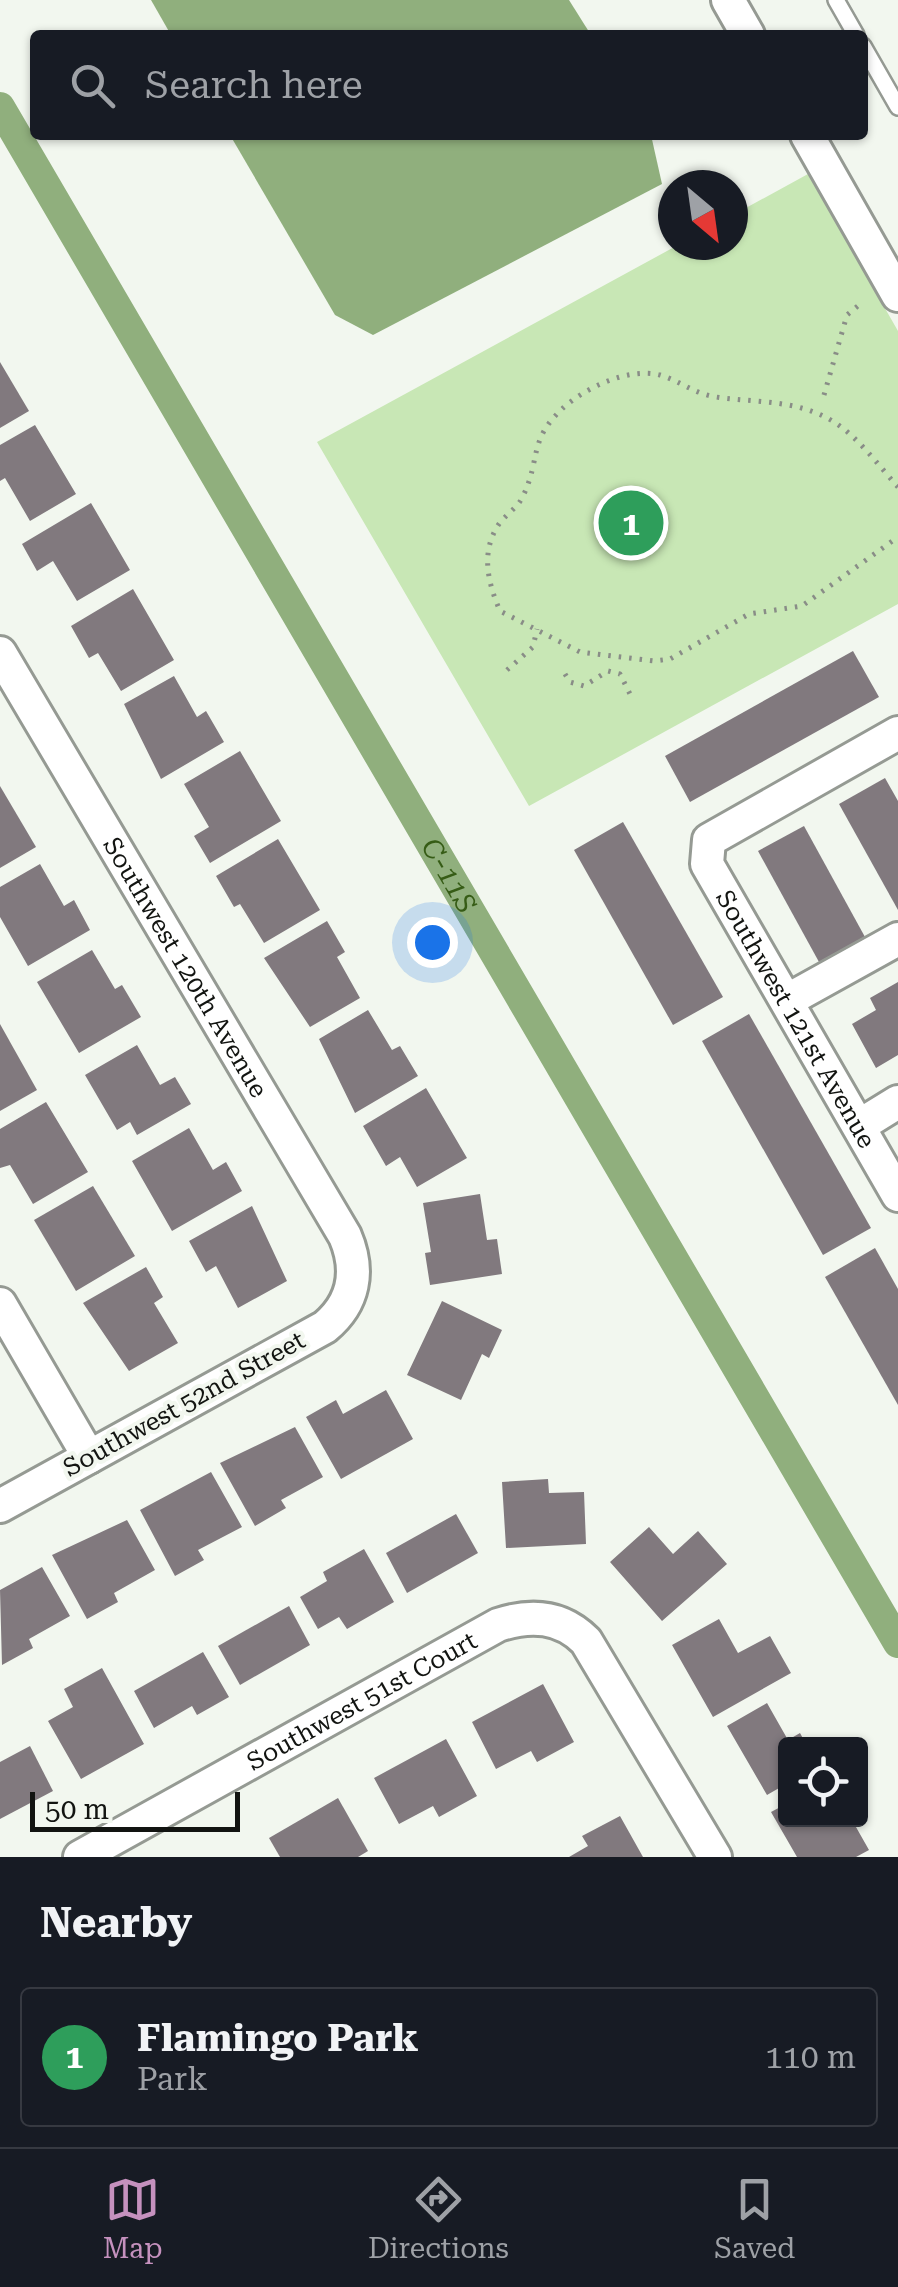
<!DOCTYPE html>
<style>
body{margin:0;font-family:"Roboto Serif",serif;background:#20242c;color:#f1f3f6}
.controls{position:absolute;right:30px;bottom:30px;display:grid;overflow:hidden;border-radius:10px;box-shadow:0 2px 8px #0004}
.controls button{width:90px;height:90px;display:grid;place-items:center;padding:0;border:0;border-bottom:2px solid #363941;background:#171b24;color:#f1f3f6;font:50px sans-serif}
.compass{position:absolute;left:658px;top:170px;width:90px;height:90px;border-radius:50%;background:#171b24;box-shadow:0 2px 8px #0004;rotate:151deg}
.scale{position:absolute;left:30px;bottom:25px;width:210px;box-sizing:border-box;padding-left:10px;border:5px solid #121411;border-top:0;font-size:28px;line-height:35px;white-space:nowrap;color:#121411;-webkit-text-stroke:8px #f2f7ef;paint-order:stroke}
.you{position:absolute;left:432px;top:942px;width:35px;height:35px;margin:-25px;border:8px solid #fff;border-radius:50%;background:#1a73e8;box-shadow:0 0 0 15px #1a73e833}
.badge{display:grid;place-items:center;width:65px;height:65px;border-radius:50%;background:#c591be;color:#fff;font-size:32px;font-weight:700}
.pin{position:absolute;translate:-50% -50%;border:5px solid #fff;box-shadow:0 2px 10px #0006}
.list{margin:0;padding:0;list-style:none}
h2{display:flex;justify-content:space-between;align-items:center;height:130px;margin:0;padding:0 40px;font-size:42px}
h2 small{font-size:32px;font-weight:400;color:#9ea1a6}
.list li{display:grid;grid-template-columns:65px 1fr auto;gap:30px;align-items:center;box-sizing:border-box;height:140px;margin:0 20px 20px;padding:0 20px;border:2px solid #363941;border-radius:10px}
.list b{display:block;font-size:38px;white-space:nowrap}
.list p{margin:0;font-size:32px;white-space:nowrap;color:#9ea1a6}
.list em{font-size:32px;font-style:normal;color:#9ea1a6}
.icon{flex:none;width:55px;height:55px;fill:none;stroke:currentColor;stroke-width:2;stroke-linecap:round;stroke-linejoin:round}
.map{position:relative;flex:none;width:898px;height:1857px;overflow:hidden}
.search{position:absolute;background:#171b24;box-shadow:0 2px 8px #0004;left:30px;right:30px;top:30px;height:110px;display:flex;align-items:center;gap:25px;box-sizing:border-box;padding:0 35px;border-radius:10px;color:#9ea1a6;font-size:38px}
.sheet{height:290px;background:#171b24}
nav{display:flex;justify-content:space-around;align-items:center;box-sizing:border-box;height:140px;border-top:2px solid #363941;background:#171b24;font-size:28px;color:#9ea1a6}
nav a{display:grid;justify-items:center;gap:5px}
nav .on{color:#c591be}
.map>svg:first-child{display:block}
.green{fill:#c8e7b5}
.water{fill:#90af7d}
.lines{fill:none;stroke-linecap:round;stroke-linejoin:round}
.canal{stroke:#90af7d;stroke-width:30}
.building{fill:#81797e}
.lane-casing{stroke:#959a93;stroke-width:20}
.street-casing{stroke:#959a93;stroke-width:38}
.path{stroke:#898d87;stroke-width:5;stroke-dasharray:2.5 8;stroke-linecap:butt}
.lane{stroke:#fff;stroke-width:15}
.street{stroke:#fff;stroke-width:32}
.labels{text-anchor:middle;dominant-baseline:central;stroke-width:8;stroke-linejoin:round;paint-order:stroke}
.street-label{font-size:25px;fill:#121411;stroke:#f2f7ef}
.water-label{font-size:28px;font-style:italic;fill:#365c16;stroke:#f2f7ef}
</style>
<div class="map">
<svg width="898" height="1857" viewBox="0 0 898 1857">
<rect width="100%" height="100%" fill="#f2f7ef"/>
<!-- green -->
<polygon class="green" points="808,174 898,331 898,604 529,806 317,442 678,245 733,245 733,215"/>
<!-- water -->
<g class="water">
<polygon points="151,0 569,0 591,35 171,35"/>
<polygon points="230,135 651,135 662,184 373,335 335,315"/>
</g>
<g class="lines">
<!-- canal -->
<path class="canal" id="s1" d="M 0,107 L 898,1643"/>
</g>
<!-- building -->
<g class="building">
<polygon points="0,362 29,411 0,428"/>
<polygon points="35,425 76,494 30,521 5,478 0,481 0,445"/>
<polygon points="91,503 130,570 77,601 53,561 37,571 22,544"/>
<polygon points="133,589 174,660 121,691 98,653 89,658 71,626"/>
<polygon points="853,651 879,697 690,802 665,756"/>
<polygon points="174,676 197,717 206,711 224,742 161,779 124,704"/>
<polygon points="240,751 281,821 210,863 194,836 209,827 184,784"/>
<polygon points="885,778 898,801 898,910 839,804"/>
<polygon points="0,786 36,847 0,868"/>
<polygon points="623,822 723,997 673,1025 574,850"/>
<polygon points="804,826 865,937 819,962 758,851"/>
<polygon points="278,839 320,910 264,943 240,904 234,907 216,876"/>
<polygon points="40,864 64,906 74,900 90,930 28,966 0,917 0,887"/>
<polygon points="327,921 345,952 337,957 360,998 310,1027 264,958"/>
<polygon points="92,950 115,989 122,985 141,1017 79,1053 37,982"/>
<polygon points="898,982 898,1055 876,1068 852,1024 876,1010 870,998"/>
<polygon points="368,1010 392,1050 400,1046 418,1076 355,1113 319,1039"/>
<polygon points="749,1014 871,1228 823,1255 702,1041"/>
<polygon points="0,1024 37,1090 0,1111"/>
<polygon points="137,1045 160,1085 175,1077 191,1104 137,1135 130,1122 117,1130 85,1075"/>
<polygon points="426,1088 467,1158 417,1187 400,1157 386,1166 363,1126"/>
<polygon points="46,1102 88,1172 33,1204 10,1165 0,1168 0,1129"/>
<polygon points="189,1128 213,1170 226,1162 242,1191 172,1231 132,1161"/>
<polygon points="93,1186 135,1256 76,1291 34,1220"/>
<polygon points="480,1194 487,1240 497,1239 502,1274 430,1285 425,1253 431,1252 423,1203"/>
<polygon points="252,1206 287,1281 238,1308 216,1266 206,1272 189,1241"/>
<polygon points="875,1248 898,1289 898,1405 825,1277"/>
<polygon points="146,1267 163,1297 154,1303 178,1343 129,1371 83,1303"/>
<polygon points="442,1301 502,1330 489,1358 482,1354 461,1400 407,1375"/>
<polygon points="386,1390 413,1439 341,1479 306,1417 336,1400 343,1414"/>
<polygon points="295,1427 323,1477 281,1500 286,1508 255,1526 220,1463"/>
<polygon points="211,1472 242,1527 198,1550 204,1560 175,1576 140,1510"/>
<polygon points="548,1479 549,1493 584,1492 586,1544 506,1548 502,1482"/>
<polygon points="456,1514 478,1553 407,1593 386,1553"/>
<polygon points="127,1520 155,1570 114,1593 118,1602 87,1619 52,1555"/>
<polygon points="649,1527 673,1554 698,1531 727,1564 662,1621 610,1562"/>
<polygon points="364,1549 394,1602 347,1629 339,1617 318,1629 300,1597 327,1581 323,1572"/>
<polygon points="42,1567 70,1616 29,1639 33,1648 2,1665 0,1590"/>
<polygon points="289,1606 310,1645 240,1685 218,1646"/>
<polygon points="719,1619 738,1653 770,1636 791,1673 713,1717 672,1645"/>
<polygon points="203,1652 229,1697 197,1715 192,1706 154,1728 134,1691"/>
<polygon points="102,1668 144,1744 81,1779 48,1721 73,1707 64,1689"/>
<polygon points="543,1684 574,1742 537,1762 531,1751 496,1769 472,1722"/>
<polygon points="767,1703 788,1740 800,1733 806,1744 786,1744 786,1784 767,1795 727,1726"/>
<polygon points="446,1739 477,1796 439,1817 433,1806 399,1824 374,1778"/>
<polygon points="30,1746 53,1791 0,1819 0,1762"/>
<polygon points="338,1798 368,1851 358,1857 280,1857 269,1838"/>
<polygon points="786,1804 786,1820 852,1820 869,1850 856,1857 797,1857 771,1812"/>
<polygon points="620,1816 643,1857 569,1857 588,1846 582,1836"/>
</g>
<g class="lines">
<defs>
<g id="lane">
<polyline points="836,0 856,35"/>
<polyline points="863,46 898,107"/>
</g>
<g id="street">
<polyline points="728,0 748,35"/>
<polyline points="807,135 898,295"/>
<path id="s2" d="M 0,653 L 345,1236 C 360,1271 354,1303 325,1327 L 0,1506"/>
<path id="s3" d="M 898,733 L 709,840 L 707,864 L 898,1195"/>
<polyline points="788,1000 898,939"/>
<polyline points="859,1126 898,1102"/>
<polyline points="0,1304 89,1457"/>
<path id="s4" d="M 80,1857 L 498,1625 C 531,1614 561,1616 586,1641 L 715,1857"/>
</g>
</defs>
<!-- lane casing -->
<use href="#lane" class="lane-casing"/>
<!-- street casing -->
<use href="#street" class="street-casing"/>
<!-- path -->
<g class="path">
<polyline points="824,395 847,315 859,305"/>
<path d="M 898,487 C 879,466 858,437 834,422 C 797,399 757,403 716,397 C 695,394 680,381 660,375 C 629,367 584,388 562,409 C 528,441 541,459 523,496 C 518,508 506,514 499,524 C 480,552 488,583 500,611 L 580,652 L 654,661 L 670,659 L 749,614 L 802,606 L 898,537"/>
<polyline points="507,670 533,647 537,629"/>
<polyline points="565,674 570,682 584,686 608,671 620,674 630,694"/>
</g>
<!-- lane -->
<use href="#lane" class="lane"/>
<!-- street -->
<use href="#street" class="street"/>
</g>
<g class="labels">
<!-- street labels -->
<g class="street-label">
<text stroke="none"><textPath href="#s2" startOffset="365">Southwest 120th Avenue</textPath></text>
<text stroke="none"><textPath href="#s3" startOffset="420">Southwest 121st Avenue</textPath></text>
<text transform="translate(184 1404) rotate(-29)">Southwest 52nd Street</text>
<text stroke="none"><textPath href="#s4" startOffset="322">Southwest 51st Court</textPath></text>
</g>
<!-- water labels -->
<g class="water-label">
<text stroke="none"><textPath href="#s1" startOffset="890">C-11S</textPath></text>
</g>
</g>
</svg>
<div class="controls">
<button><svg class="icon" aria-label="locate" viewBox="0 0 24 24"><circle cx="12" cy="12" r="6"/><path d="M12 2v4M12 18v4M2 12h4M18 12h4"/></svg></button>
</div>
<svg class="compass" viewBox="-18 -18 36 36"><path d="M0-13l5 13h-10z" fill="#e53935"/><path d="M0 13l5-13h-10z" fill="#9ea1a6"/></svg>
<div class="scale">50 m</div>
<div class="you"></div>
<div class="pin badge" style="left:631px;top:523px;background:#2e9e5b">1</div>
<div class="search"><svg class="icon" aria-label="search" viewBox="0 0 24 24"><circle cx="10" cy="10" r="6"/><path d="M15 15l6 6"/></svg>Search here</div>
</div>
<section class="sheet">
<h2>Nearby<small></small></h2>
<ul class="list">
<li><span class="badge" style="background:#2e9e5b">1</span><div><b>Flamingo Park</b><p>Park</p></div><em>110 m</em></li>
</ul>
</section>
<nav>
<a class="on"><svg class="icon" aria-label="map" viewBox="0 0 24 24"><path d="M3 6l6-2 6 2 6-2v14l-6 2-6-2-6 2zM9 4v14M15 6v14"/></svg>Map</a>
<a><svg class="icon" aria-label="directions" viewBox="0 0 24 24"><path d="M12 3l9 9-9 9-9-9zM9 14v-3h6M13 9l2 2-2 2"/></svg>Directions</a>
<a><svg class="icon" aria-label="saved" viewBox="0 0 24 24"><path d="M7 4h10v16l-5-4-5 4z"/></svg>Saved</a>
</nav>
